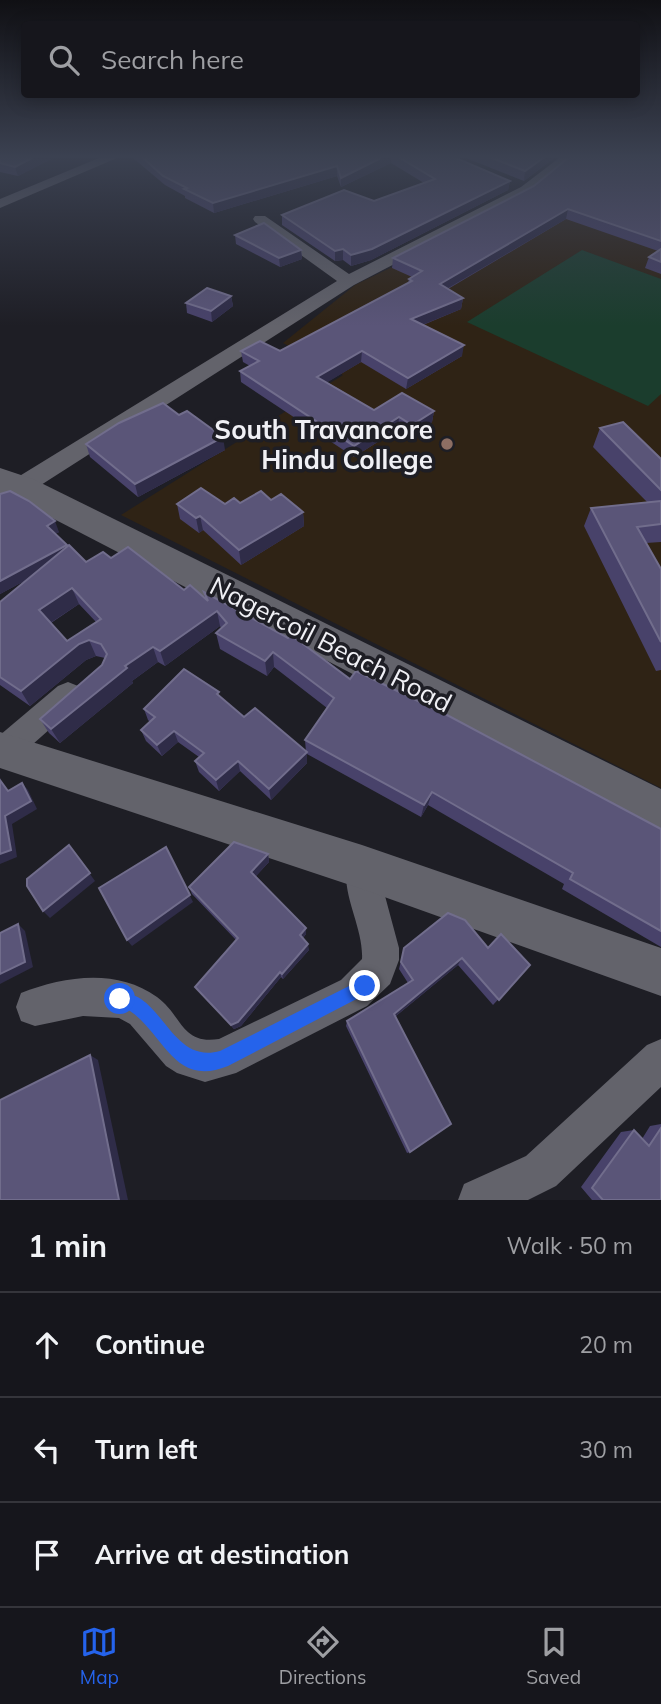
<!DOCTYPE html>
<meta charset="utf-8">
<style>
body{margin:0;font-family:Mulish,sans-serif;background:#232329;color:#f1f3f6}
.stop{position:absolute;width:21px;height:21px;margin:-16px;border:5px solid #2563eb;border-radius:50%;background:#fff}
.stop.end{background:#2563eb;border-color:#fff;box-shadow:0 2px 7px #0008}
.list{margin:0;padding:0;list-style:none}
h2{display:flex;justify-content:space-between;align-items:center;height:91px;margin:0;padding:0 28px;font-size:30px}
h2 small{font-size:23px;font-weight:400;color:#9e9fa3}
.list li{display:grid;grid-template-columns:46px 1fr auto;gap:21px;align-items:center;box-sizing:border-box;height:105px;padding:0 28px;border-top:2px solid #35353b}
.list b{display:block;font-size:26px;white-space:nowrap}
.list em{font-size:23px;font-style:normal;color:#9e9fa3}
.icon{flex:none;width:38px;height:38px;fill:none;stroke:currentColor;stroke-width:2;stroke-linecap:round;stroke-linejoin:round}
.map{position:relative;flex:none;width:661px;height:1200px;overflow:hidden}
.search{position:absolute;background:#16161c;box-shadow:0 4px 18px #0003;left:21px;right:21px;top:21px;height:77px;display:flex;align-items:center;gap:18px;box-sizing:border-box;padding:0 24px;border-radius:7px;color:#9e9fa3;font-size:26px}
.sheet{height:406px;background:#16161c}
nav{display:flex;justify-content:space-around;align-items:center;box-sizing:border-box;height:98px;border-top:2px solid #35353b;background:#16161c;font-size:19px;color:#9e9fa3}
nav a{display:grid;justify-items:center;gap:4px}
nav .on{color:#2563eb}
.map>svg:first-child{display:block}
.education{fill:#2f2315}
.green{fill:#1b3d2d}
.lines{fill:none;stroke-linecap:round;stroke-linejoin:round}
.minor{fill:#63636b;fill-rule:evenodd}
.tertiary{fill:#63636b;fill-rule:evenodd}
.secondary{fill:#63636b;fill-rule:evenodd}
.wall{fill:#48426a;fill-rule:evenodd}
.shaded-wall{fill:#2f2c48}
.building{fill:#5a5578;stroke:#716d8c;stroke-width:2;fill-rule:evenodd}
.route{fill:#2563eb}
.education-dot{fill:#8d6e63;stroke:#1e1e25;stroke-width:2.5}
.labels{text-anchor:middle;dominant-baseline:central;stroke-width:7;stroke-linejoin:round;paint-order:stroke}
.poi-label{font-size:26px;font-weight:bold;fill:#f0f0f5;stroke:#1e1e25;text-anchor:end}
.street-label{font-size:26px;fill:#f0f0f5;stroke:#1e1e25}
</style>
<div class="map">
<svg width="661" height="1200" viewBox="0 0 661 1200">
<rect width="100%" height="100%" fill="#1e1e25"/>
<!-- education -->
<polygon class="education" points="661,190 661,788 121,515 343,375 283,343 355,285 545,193"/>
<!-- green -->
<polygon class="green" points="582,250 661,279 661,394 648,406 467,322"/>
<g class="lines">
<!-- minor -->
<g class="minor">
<polygon points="99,158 117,158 0,208 0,199"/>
<polygon points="559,158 574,158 531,193 354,285 30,492 0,505 0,488 337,281 255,222 253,219 255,216 265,216 349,274 521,187"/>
<polygon points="68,682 78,686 83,695 78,704 14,761 0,764 0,735 58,686"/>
<path d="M 362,850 L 374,855 L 399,948 L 399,960 L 390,984 L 367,1006 L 236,1073 L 205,1082 L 177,1073 L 166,1066 L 130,1024 L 119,1018 L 83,1016 L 35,1026 L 21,1021 L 16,1007 L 21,993 C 64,976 117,968 157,997 C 182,1015 181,1045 219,1039 L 341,980 L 362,959 C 364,925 336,888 350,855 Z"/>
<polygon points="661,1039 661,1087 556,1186 528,1200 458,1200 464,1184 526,1156 647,1045"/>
</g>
<!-- tertiary -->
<polygon class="tertiary" points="0,732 362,845 661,948 661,996 362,889 0,768"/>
<!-- secondary -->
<polygon class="secondary" points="0,468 33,479 661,789 661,834 0,491"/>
</g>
<!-- wall -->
<g class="wall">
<polygon points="0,158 53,158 18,176 0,172"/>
<polygon points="133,158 456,158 510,181 508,190 371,260 351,266 343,260 335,261 282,225 282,215 374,201 424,183 391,163 341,187 337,176 214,213 185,198 185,196 165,185"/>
<polygon points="466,158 554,158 524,181"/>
<polygon points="661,158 661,274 645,268 649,257 658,251 566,219 448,289 463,298 461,309 423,325 462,356 406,389 361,362 327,382 374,410 434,411 432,422 411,436 398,429 354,457 241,382 240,371 250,366 243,362 241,351 280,351 408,283 409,279 412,277 392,268 393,258 534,186"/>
<polygon points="235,235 301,250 302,259 280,267 236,244"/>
<polygon points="231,296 233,306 212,322 187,313 186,303"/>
<polygon points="600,428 661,459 661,542 646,543 661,569 661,670 656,671 584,526 591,508 647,502 593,447"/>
<polygon points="86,444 225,450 138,497 90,457"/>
<path d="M 0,494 L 59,532 L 55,534 L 67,547 L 86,562 L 111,558 L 205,598 L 204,592 L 350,679 L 661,829 L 661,947 L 562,889 L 564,884 L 428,805 L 421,817 L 307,754 L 307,763 L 271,800 L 240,771 L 219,791 L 199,772 L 195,761 L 199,757 L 178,742 L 162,756 L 146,741 L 141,730 L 150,722 L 148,720 L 144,709 L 220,697 L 244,717 L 306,752 L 305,740 L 327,708 L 274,667 L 267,676 L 220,649 L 216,633 L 221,628 L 220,626 L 165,666 L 158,662 L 132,681 L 133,683 L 60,743 L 49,733 L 40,719 L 102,665 L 105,658 L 96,656 L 86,660 L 30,706 L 0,685 L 0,602 L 28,579 L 0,594 ZM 79,604 L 96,622 L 67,641 L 51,623 Z"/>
<polygon points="271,500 303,512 304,526 241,565 203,530 199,533 180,519 177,504 240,503"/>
<polygon points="268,854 269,862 256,876 306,928 306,934 303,938 309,950 283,979 281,977 241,1026 234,1029 195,987 236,940 192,894 189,887"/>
<polygon points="404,948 488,948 530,965 493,1005 458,965 396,1016 410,1152 407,1153 346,1026 347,1021 408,983 399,969"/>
<polygon points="661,1124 661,1200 592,1200 581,1187 621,1132 634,1130 642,1139 650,1126"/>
</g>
<!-- shaded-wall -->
<g class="shaded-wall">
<polygon points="32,158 53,158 18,176 15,167"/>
<polygon points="381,158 391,158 391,163 341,187 341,178"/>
<polygon points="543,158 554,158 524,181 525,171"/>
<polygon points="337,166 337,176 214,213 213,203"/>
<polygon points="510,181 508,190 371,260 351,266 351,255"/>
<polygon points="568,209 566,219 438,294 440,284"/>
<polygon points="343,249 343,260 335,261 335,251"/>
<polygon points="301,250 302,259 280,267 279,258"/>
<polygon points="231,296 233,306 212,322 211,311"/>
<polygon points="463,298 461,309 410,330 411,319"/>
<polygon points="464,345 462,356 406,389 408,378"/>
<polygon points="362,351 361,362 318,388 317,377"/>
<polygon points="434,411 432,422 411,436 412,425"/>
<polygon points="399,417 398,429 354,457 354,446"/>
<polygon points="223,437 225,450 138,497 135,484"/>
<polygon points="303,512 304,526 241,565 239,550"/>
<polygon points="200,516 203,530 199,533 196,518"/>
<polygon points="55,521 59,532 52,536 47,526"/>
<polygon points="67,545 71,556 0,594 0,581"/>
<polygon points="72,588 79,604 47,625 39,610"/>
<polygon points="217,611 220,626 165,666 160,651"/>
<polygon points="89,640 96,656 86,660 30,706 21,691 79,644"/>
<polygon points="153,647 158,662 132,681 133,683 60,743 51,729 125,666"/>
<polygon points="273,652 274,667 267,676 265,661"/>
<polygon points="174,731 178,742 162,756 157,745"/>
<polygon points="307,752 307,763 271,800 269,789"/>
<polygon points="238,761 240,771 219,791 216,780"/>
<polygon points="22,783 28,790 37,809 12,824 17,857 0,864 0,854 5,816"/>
<polygon points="432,792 428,805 421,817 424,805"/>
<polygon points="69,845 95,881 50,918 43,911"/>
<polygon points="166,847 193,902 132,946 127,940"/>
<polygon points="268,854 269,862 253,879 251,872"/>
<polygon points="18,924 25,931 33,967 0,984 0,974"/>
<polygon points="306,928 306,934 300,941 300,935"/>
<polygon points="308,944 309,950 283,979 282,974"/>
<polygon points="462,958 458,965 392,1019 394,1014"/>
<polygon points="280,972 281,977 241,1026 234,1029 231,1025"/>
<polygon points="90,1055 98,1060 128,1200 119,1200"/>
</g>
<!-- building -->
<g class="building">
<polygon points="0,158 32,158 15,167 0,163"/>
<polygon points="143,158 381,158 341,178 337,166 213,203 184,189 187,188 163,176"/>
<polygon points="400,158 456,158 510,181 372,249 351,255 343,249 335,251 282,215 344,190 374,201 435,179"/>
<polygon points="492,158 543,158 525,171"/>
<polygon points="568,158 661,158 661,241 568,209 440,284 463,298 411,319 464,345 408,378 362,351 317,377 374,410 402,393 434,411 412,425 399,417 354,446 240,371 259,361 241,351 260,341 280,351 412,281 409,279 422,271 393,258 534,186"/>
<polygon points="264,223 301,250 279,258 235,235"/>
<polygon points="661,249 661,262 649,257"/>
<polygon points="207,288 231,296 211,311 186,303"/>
<polygon points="163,403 179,415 187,411 223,437 135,484 86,444 119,423"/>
<polygon points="623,422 661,459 661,490 600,428"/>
<polygon points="201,488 225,504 234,498 240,503 261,491 271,500 281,494 303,512 239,550 200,516 196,518 177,504"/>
<polygon points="10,491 29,501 55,521 47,526 67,545 0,581 0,494"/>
<polygon points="661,501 661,524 637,527 661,569 661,642 591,508"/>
<path d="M 69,545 L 86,562 L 103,552 L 111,558 L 128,547 L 184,590 L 190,585 L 208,601 L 204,592 L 288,638 L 291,635 L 350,679 L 356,671 L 447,715 L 661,829 L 661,931 L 570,879 L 573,873 L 432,792 L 424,805 L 305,740 L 334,698 L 273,652 L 265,661 L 216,633 L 227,623 L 217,611 L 160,651 L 153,647 L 125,666 L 127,668 L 51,729 L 40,719 L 102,665 L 107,654 L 101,644 L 89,640 L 79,644 L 21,691 L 0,677 L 0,602 ZM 72,588 L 101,619 L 67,641 L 39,610 Z"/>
<polygon points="184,669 219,692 217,694 244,717 255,708 307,752 269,789 238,761 216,780 195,761 204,753 174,731 157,745 141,730 155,717 144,709"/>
<polygon points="0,780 8,791 22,783 31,801 5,816 11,850 0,854"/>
<polygon points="234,842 268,854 251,872 306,928 300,935 308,944 282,974 280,972 238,1022 231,1025 195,987 238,938 189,887"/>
<polygon points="69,845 90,873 43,911 27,886 27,879"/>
<polygon points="166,847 190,895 127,940 99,888"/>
<polygon points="448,913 465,920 488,948 501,934 530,965 499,1000 462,958 394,1014 451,1124 410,1152 347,1021 413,980 401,962 404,948"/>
<polygon points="18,924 25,962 0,974 0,933"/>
<polygon points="90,1055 119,1200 0,1200 0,1100"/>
<polygon points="661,1128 661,1200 603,1200 592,1188 634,1130 649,1146"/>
</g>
<!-- sky -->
<linearGradient id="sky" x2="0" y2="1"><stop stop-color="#101014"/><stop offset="0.48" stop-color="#3b4151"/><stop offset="1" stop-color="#3b4151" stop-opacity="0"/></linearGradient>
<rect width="661" height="326" fill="url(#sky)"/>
<!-- route -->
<path class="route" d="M 365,978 L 370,981 L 373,986 L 370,992 L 228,1066 C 174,1088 165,1035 130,1011 C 126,1008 119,1007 114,1005 L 112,999 L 114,993 L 120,991 C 126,993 135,995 141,999 C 168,1018 180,1062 220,1051 Z"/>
<!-- markers -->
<circle class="education-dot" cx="447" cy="444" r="7"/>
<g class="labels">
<!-- poi labels -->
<g class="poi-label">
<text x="433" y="429">South Travancore<tspan x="433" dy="30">Hindu College</tspan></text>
</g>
<!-- street labels -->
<g class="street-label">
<text transform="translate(331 644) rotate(27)">Nagercoil Beach Road</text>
</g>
</g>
</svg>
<div class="stop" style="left:120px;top:999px"></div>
<div class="stop end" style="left:365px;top:986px"></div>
<div class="search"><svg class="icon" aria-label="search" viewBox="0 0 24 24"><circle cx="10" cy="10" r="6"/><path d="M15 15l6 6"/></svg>Search here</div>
</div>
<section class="sheet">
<h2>1 min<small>Walk · 50 m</small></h2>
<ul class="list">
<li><svg class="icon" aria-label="ahead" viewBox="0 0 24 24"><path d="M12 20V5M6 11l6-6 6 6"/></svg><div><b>Continue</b></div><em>20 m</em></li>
<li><svg class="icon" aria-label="left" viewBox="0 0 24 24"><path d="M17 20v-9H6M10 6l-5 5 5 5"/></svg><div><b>Turn left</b></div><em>30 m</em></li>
<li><svg class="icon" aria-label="arrive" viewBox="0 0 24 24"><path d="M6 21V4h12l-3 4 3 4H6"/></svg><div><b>Arrive at destination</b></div></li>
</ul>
</section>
<nav>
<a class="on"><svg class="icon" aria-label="map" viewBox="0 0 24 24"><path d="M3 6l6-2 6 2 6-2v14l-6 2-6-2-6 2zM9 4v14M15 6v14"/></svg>Map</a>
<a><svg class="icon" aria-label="directions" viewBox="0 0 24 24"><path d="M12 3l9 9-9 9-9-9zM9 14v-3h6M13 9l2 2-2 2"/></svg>Directions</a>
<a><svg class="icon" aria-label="saved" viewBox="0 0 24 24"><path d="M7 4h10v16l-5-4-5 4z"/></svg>Saved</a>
</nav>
